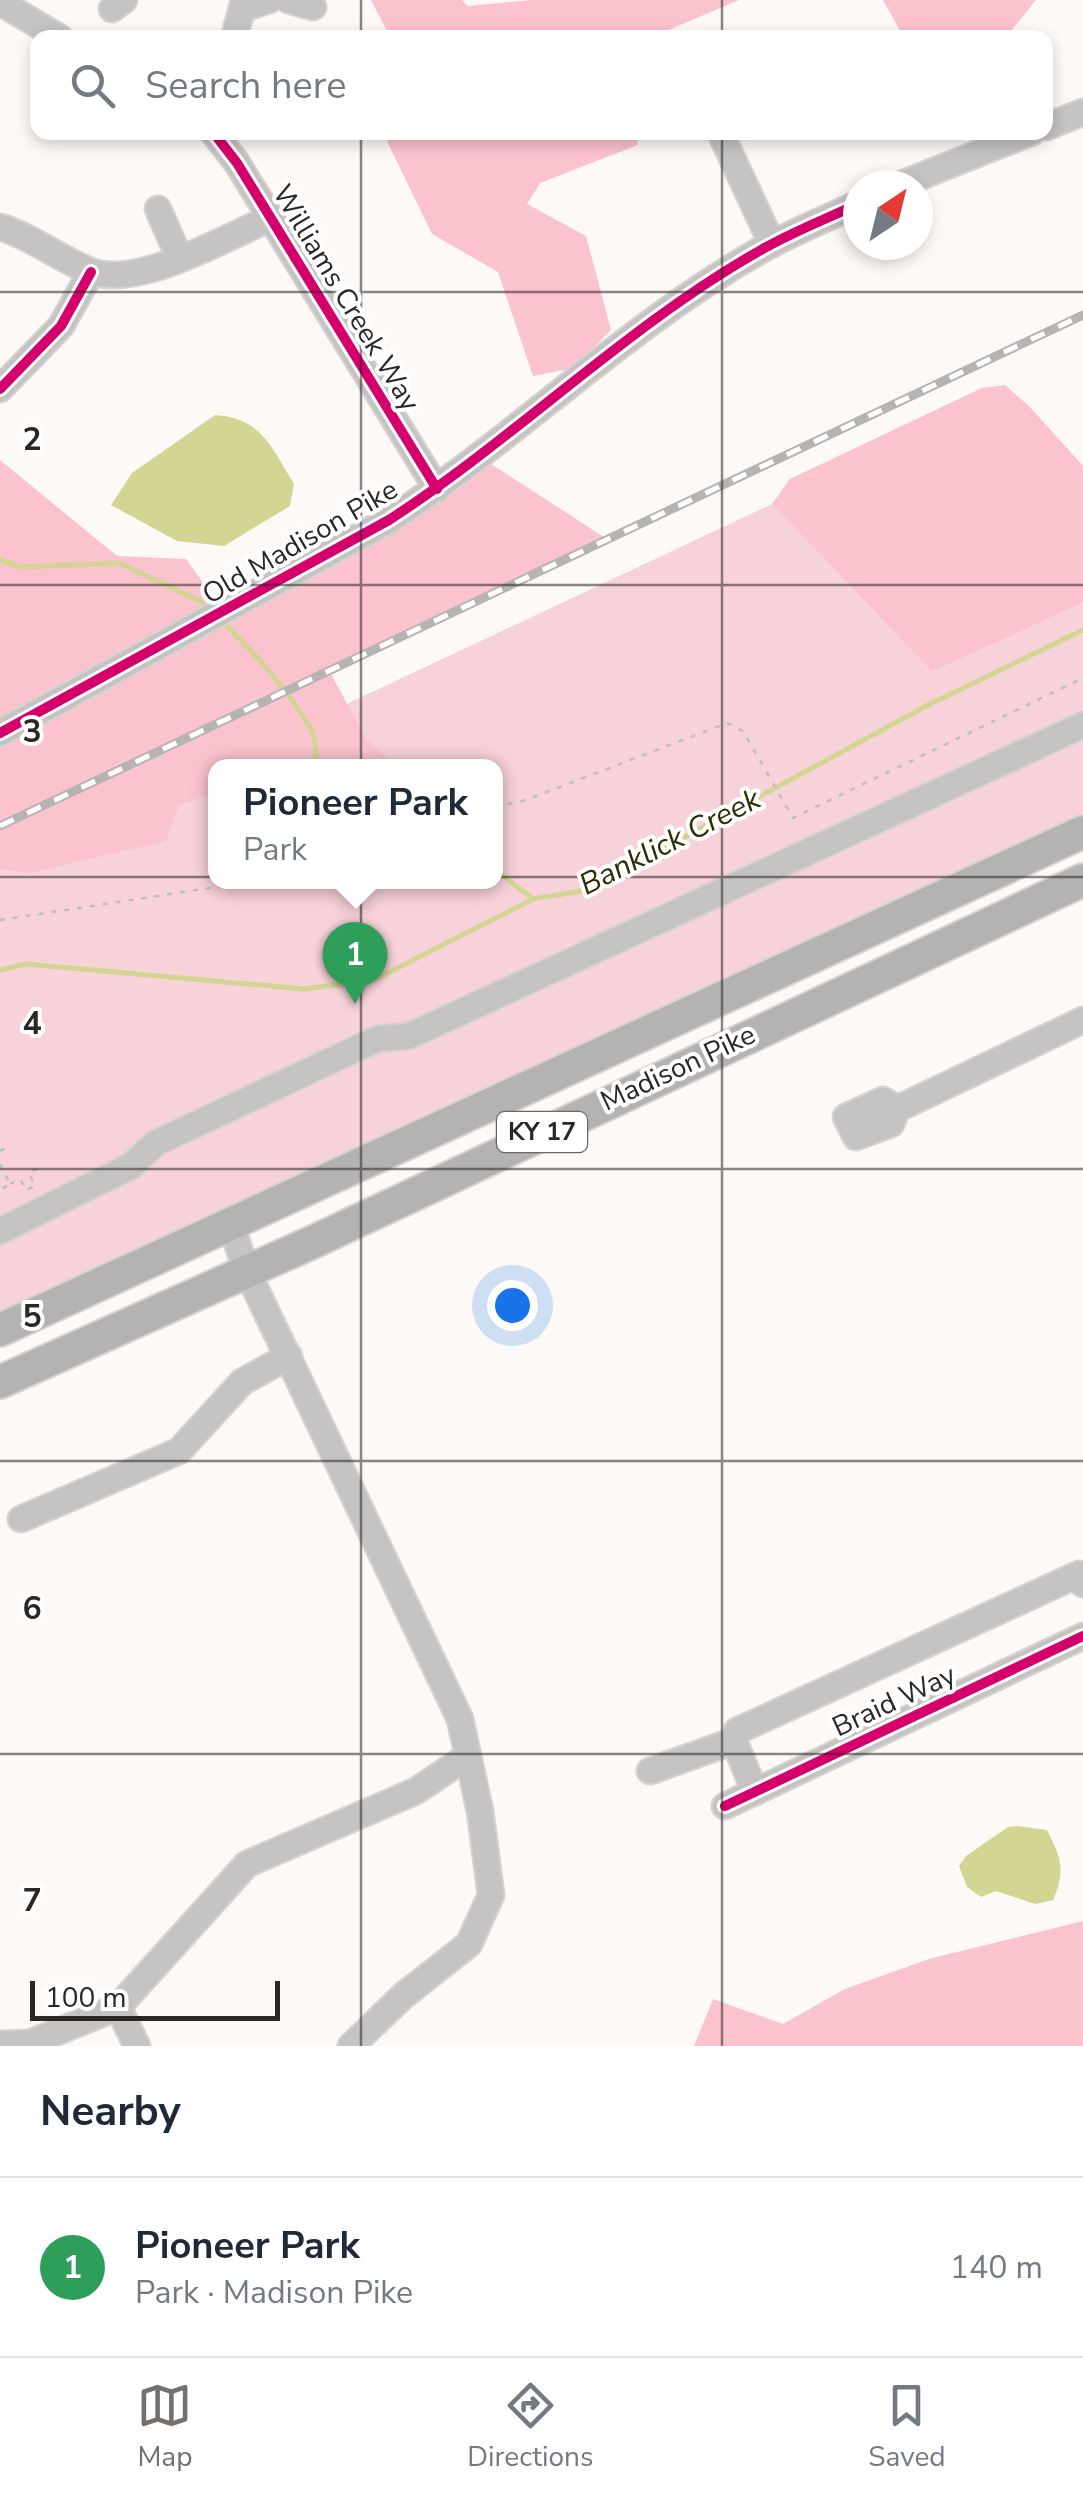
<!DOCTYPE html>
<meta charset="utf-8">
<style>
body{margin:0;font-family:"Nunito Sans",sans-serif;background:#f6f6f7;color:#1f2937}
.compass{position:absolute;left:843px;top:170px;width:90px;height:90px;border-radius:50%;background:#fff;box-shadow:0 5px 15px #0003;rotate:35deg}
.scale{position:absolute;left:30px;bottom:25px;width:250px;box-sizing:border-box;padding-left:10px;border:5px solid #2b2725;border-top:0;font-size:28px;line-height:35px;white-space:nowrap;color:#2b2725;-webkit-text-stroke:8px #fff;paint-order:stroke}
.you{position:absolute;left:512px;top:1305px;width:35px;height:35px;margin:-25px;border:8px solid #fff;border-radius:50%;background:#1a73e8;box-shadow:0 0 0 15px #1a73e833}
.badge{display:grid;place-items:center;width:65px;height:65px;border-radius:50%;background:#74706e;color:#fff;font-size:32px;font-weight:700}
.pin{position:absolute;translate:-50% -82px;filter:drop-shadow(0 2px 5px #0008)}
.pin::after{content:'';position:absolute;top:52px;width:35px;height:30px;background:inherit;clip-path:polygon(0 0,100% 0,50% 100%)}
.popup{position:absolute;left:208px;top:759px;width:295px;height:130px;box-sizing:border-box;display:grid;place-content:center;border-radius:20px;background:#fff;filter:drop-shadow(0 2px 8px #0005);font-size:32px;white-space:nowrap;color:#747a83}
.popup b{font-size:38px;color:#1f2937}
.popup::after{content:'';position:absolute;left:50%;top:100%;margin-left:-20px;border:20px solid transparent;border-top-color:#fff}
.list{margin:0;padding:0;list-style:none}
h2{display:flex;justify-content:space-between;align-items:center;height:130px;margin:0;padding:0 40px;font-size:42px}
h2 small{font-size:32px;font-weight:400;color:#747a83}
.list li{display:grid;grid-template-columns:65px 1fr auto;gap:30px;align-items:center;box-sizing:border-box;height:180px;padding:0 40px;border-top:2px solid #e0e1e3}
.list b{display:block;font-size:38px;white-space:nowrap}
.list p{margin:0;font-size:32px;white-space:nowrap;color:#747a83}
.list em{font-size:32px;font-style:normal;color:#747a83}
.icon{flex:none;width:55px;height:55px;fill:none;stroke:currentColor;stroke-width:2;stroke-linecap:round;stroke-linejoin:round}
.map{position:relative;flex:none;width:1083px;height:2046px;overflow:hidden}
.search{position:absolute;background:#fff;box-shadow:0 5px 15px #0003;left:30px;right:30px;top:30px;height:110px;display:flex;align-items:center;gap:25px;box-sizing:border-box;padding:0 35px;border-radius:20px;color:#747a83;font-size:38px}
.sheet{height:310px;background:#fff}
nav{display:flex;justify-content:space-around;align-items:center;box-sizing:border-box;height:140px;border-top:2px solid #e0e1e3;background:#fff;font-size:28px;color:#747a83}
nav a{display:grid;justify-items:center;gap:5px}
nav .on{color:#74706e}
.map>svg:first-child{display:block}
.green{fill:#f7d2d8;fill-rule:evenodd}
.forest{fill:#fbc3ce}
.water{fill:#d2d692}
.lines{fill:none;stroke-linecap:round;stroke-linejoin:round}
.stream{stroke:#d2d692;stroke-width:5}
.minor-casing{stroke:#d6d3d2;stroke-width:29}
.major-casing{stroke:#d6d3d2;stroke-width:36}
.path{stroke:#c0bebd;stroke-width:2.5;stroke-dasharray:5 8;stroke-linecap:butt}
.minor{stroke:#c6c4c3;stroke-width:25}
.major{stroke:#b4b3b1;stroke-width:32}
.rail-casing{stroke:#b6b4b2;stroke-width:9}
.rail{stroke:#fff;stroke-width:5;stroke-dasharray:15;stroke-linecap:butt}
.cycleway-casing{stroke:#fff;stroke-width:16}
.cycleway{stroke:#d6006c;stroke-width:10}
.grid{fill:none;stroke:#2b2725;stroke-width:2.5;stroke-opacity:0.55}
.labels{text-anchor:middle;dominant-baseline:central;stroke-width:8;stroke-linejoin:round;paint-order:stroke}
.shield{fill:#fff;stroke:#6b6866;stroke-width:2.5}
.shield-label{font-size:25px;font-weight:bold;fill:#2b2725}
.street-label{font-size:28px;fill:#2b2725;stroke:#fff}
.water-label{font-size:30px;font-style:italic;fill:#2b2d03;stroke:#fff}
.grid-label{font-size:32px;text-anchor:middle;font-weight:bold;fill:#2b2725;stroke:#fff;stroke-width:8;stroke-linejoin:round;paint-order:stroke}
</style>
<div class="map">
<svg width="1083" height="2046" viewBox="0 0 1083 2046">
<rect width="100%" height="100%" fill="#fcf9f7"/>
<!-- green -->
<path class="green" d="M 772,504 L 932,672 L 1083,603 L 1083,832 L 0,1330 L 0,867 ZM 215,766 L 495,766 L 495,882 L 215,882 Z"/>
<!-- forest -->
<g class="forest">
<polygon points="371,0 462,0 468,6 533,0 739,0 652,37 390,37"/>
<polygon points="883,0 1036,0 1006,37 904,38"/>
<polygon points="383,133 636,133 638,145 540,183 527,204 586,236 611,330 574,368 533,376 498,272 432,234"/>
<polygon points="1005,385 1030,407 1083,466 1083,603 932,672 772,504 790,479 982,388"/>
<polygon points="480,457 607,539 329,670 366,739 396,766 322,766 316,761 298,766 215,766 215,793 179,805 166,841 31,873 0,869 0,460 117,556 186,559 224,612"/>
<polygon points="1083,1921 1083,2046 694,2046 713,1999 783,2024 845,1989 929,1959"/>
</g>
<!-- water -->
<g class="water">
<path d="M 215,415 C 262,418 271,447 294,484 L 290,506 L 224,546 L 177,541 L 111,505 L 132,473 Z"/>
<path d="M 1017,1826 L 1047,1830 C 1061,1858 1066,1870 1053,1900 L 1035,1904 L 996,1891 L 981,1897 L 967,1887 L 959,1866 L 966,1856 L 1008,1827 Z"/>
</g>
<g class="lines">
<!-- stream -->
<g class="stream">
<polyline points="0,560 21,567 119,563 200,601 209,609"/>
<path d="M 221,620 C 254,653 288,689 311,730 C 318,742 312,756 322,766"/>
<polyline points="495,870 532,898"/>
<polyline points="0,970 26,964 304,989 374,980 533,899 587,890 930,704 1083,630"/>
</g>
<defs>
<g id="minor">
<polyline points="288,0 313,7"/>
<polyline points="0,2 60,38"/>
<polyline points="245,8 269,0"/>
<polyline points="112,9 124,0"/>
<polyline points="234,38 244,0"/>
<polyline points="1046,127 1083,112"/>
<polyline points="213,132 237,163 437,489"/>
<polyline points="720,132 772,244"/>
<polyline points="899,185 1032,132"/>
<polyline points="158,209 179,257"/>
<path d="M 0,227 C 33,237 58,258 90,271 C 137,290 226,237 271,218"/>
<polyline points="0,389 61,326 91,272"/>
<path d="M 0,733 L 389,520 C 517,437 628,325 761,250 C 792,232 826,219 858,204"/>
<polyline points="897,1109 883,1100 846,1117 856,1137 891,1124 897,1109 1083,1020"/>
<polyline points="231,1225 246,1269 460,1719 480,1811 491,1895 469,1944 403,1996 351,2046"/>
<polyline points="0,1231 131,1166 156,1143 377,1039 409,1036 1083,725"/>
<polyline points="21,1519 179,1451 242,1382 289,1356"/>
<polyline points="650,1771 734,1741"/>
<polyline points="755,1792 734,1741 737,1731 1079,1574 1083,1584"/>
<polyline points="725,1806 1083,1636"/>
<polyline points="118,2007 137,2046"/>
<polyline points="0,2044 30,2043 118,2007 247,1864 416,1791 468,1756"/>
</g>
<g id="major">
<polyline points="0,1330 1083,832"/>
<polyline points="0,1382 313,1242 1083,880"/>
</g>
</defs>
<!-- minor casing -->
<use href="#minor" class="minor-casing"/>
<!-- major casing -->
<use href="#major" class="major-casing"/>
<!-- path -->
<g class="path">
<polyline points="495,807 526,800 727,723 743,731 793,818 1083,678"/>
<polyline points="0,920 249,882"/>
<polyline points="0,1151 11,1145"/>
<polyline points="0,1164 10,1184 0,1190"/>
<polyline points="10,1184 20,1179 26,1190 35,1186 29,1173 39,1168 37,1164"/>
</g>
<!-- minor -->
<use href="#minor" class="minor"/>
<!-- major -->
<use href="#major" class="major"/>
<defs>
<polyline id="rail" points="0,826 1083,315"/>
</defs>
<!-- rail casing -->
<use href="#rail" class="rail-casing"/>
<!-- rail -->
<use href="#rail" class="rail"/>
<defs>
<g id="cycleway">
<polyline points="213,132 237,163 437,489"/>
<polyline points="0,389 61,326 91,272"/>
<path d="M 0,733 L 389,520 C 517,437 628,325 761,250 C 792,232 826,219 858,204"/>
<polyline points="725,1806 1083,1636"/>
</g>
</defs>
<!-- cycleway casing -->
<use href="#cycleway" class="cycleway-casing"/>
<!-- cycleway -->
<use href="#cycleway" class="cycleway"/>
</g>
<!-- grid -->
<path class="grid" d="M 361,0 L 361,38M 722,0 L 722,38M 361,132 L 361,2046M 722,132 L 722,2046M 0,292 L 1083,292M 0,585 L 1083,585M 0,877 L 1083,877M 0,1169 L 1083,1169M 0,1461 L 1083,1461M 0,1754 L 1083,1754"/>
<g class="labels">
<!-- shield labels -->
<rect class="shield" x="497" y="1112" width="90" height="40" rx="8"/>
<g class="shield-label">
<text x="542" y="1132">KY 17</text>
</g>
<!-- street labels -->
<g class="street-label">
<text transform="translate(346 298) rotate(59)">Williams Creek Way</text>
<text transform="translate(300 542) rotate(-30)">Old Madison Pike</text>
<text transform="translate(678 1068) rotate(-25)">Madison Pike</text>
<text transform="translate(894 1701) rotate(-25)">Braid Way</text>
</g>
<!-- water labels -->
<g class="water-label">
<text transform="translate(670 842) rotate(-27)">Banklick Creek</text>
</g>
</g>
<g class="grid-label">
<text x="32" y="450">2</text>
<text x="32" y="742">3</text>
<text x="32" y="1034">4</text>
<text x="32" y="1327">5</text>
<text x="32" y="1619">6</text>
<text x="32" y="1911">7</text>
</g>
</svg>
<svg class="compass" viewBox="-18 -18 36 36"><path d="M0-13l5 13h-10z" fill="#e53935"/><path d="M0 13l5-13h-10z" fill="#747a83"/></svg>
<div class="scale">100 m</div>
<div class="you"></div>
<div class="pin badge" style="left:355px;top:1004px;background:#2e9e5b">1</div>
<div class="popup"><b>Pioneer Park</b>Park</div>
<div class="search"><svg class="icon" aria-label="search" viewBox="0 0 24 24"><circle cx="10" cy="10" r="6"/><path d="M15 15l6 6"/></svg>Search here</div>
</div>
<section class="sheet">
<h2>Nearby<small></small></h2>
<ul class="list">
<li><span class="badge" style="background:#2e9e5b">1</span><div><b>Pioneer Park</b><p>Park · Madison Pike</p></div><em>140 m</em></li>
</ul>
</section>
<nav>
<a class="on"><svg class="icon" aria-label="map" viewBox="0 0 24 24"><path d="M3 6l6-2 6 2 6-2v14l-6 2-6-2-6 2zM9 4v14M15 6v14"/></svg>Map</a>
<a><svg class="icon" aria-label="directions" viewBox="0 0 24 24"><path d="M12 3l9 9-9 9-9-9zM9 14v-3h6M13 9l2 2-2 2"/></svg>Directions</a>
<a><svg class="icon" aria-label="saved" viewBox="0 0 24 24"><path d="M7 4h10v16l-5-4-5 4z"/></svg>Saved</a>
</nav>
